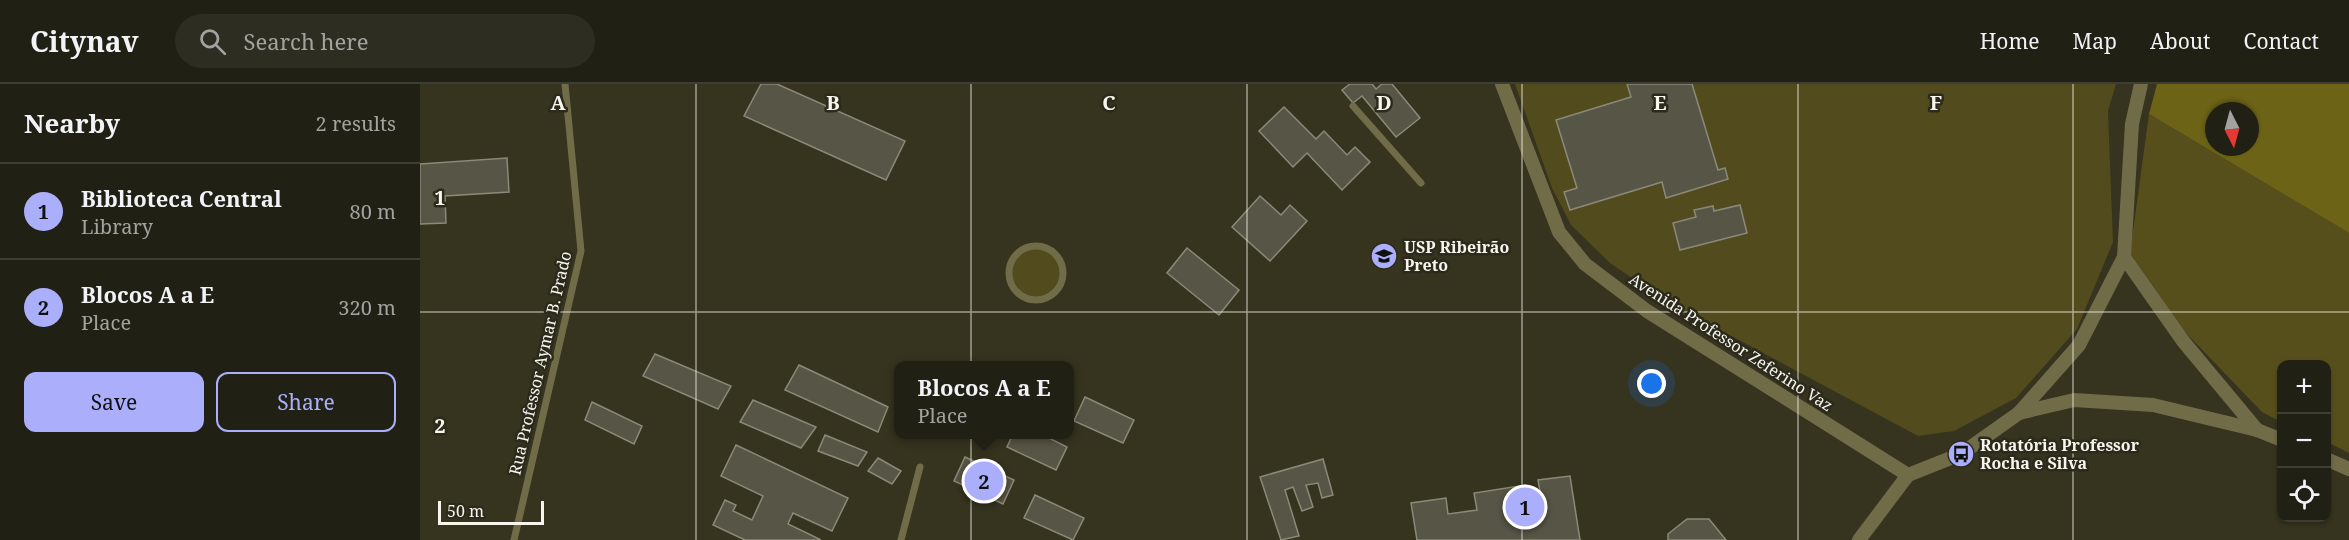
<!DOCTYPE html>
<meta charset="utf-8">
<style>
body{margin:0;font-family:"Noto Serif",serif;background:#2d2d22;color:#f1f3f6}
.controls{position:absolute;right:18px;bottom:18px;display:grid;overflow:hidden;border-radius:12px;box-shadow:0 2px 4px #0004}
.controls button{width:54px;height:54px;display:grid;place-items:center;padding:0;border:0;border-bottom:2px solid #3e3e34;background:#212015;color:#f1f3f6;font:30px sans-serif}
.compass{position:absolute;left:1785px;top:18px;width:54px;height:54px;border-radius:50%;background:#212015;box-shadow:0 2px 4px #0004;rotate:174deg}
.scale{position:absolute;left:18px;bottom:15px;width:106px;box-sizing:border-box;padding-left:6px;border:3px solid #f7f5ec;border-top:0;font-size:16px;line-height:21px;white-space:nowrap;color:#f7f5ec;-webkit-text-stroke:4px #2c2a1c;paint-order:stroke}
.you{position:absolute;left:1232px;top:300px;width:21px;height:21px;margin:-15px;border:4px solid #fff;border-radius:50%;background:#1a73e8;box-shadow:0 0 0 9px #1a73e833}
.badge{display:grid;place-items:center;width:39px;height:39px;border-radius:50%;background:#abaffb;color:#111;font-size:20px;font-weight:700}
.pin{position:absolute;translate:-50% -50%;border:3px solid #fff;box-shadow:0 2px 6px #0006}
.popup{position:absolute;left:474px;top:277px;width:180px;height:78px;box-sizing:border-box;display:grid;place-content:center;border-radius:12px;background:#212015;filter:drop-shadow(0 2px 4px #0005);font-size:20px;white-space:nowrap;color:#a2a3a0}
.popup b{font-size:22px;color:#f1f3f6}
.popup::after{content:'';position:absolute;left:50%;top:100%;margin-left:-12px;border:12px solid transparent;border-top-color:#212015}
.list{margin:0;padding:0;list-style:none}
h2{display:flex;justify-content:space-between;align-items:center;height:78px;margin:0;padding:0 24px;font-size:26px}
h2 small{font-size:20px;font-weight:400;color:#a2a3a0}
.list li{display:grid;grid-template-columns:39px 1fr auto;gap:18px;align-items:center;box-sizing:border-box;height:96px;padding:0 24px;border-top:2px solid #3e3e34}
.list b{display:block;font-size:22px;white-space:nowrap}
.list p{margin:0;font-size:20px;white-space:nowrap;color:#a2a3a0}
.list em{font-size:20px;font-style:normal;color:#a2a3a0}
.actions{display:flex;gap:12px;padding:18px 24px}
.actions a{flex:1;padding:14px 0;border:2px solid #abaffb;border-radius:12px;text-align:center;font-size:21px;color:#abaffb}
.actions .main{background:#abaffb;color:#111}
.icon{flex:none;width:33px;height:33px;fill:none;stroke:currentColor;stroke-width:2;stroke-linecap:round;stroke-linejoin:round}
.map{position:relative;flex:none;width:1929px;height:456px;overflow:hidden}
header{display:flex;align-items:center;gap:36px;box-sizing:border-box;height:84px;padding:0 30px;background:#212015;border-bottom:2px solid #3e3e34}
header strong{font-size:28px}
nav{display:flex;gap:33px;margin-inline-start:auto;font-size:21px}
.search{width:420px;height:54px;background:#2d2d22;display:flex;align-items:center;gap:15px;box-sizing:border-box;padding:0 21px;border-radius:33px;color:#a2a3a0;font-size:22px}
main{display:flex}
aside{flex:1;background:#212015}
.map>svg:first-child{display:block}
.built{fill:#36331f;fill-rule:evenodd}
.green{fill:#524b1d}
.forest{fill:#564f1c}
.water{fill:#6d6316;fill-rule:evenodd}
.building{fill:#575546;stroke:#8b8979;stroke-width:1.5}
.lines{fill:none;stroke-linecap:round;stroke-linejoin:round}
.service{stroke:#716c48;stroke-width:7}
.minor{stroke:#716c48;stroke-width:14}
.grid{fill:none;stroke:#f7f5ec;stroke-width:1.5;stroke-opacity:0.55}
.labels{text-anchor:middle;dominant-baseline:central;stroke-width:5;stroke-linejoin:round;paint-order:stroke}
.poi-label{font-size:16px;font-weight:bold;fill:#f7f5ec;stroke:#2c2a1c;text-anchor:start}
.street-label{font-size:16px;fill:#f7f5ec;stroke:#2c2a1c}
.grid-label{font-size:20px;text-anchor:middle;font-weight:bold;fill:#f7f5ec;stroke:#2c2a1c;stroke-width:5;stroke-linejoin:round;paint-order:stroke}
</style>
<header>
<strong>Citynav</strong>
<div class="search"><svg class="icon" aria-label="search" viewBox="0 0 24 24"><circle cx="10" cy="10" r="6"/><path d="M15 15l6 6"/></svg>Search here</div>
<nav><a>Home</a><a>Map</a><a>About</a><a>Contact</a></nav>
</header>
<main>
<aside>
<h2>Nearby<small>2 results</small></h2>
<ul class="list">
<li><span class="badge">1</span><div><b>Biblioteca Central</b><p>Library</p></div><em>80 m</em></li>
<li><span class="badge">2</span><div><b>Blocos A a E</b><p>Place</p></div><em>320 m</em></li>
</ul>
<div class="actions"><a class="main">Save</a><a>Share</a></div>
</aside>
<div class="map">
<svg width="1929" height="456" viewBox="0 0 1929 456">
<rect width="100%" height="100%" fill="#2c2a1c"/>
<!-- built -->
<path class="built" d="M 0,0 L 1929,0 L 1929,456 L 0,456 ZM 1794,27 L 1830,27 L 1830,63 L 1794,63 ZM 1862,280 L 1906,280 L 1906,434 L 1862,434 ZM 478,282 L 650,282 L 650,350 L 478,350 Z"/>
<!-- green -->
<g class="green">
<polygon points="1095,0 1696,0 1688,27 1693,158 1657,245 1596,314 1534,347 1498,352 1246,217 1190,179 1151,141 1132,104"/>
<circle cx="617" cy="190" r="25"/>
</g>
<!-- forest -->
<polygon class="forest" points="1729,30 1929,149 1929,369 1907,358 1906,280 1862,280 1861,338 1842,328 1765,248 1710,169"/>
<!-- water -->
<path class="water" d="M 1737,0 L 1929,0 L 1929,149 L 1729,30 ZM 1794,27 L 1830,27 L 1830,63 L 1794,63 Z"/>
<!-- building -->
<g class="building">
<polygon points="341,0 357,0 485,57 466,96 324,32"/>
<polygon points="930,0 952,0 956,5 962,0 972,0 1000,34 976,53 942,12 933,19 922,6"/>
<polygon points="1207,0 1272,0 1298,86 1305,84 1308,95 1246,114 1242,98 1150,126 1144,108 1157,104 1136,36 1211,13"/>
<polygon points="864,23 896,55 904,47 927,71 935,63 950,78 922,106 887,69 873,83 839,47"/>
<polygon points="87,74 89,108 25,112 26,139 0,140 0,80"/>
<polygon points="840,112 861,131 870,121 887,137 850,177 812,143"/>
<polygon points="1320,121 1327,149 1260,166 1253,139 1276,133 1274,126 1293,122 1294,127"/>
<polygon points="767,164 819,206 799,231 747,189"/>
<polygon points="235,270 311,302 298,325 223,292"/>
<polygon points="379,281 468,323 458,348 365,306"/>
<polygon points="665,313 714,336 703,359 654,337"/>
<polygon points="333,316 396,343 381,364 320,338"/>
<polygon points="172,318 222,342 214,360 165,336"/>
<polygon points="593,350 621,350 647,363 636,386 587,363"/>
<polygon points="405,351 447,368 438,382 398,367"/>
<polygon points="316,361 428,414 412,447 373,429 368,440 401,456 325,456 293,441 305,416 316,421 313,427 332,436 343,412 301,392"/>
<polygon points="545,373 594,396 583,420 534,397"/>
<polygon points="458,374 481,387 472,400 448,387"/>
<polygon points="903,375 913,411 902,414 898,399 886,401 893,423 882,427 873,403 865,406 879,452 861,456 840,393"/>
<polygon points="1150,392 1160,456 997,456 991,419 1026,414 1028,430 1057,426 1054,409 1106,401 1108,415 1121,413 1118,396"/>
<polygon points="615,411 664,434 653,456 604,434"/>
<polygon points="1267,435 1289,435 1306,456 1248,456 1248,450"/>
</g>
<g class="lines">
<!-- service -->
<g class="service">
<polyline points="933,22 1001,99"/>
<circle cx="616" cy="189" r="27"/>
<polyline points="94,456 161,167 145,0"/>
<polyline points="481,456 500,383"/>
</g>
<!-- minor -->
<g class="minor">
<polyline points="1082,0 1139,148 1165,180 1227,227 1488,391"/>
<polyline points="1704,173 1763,257 1837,346"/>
<polyline points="1599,329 1659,261 1704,173 1712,40 1721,0"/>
<polyline points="1906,375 1929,385"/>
<polyline points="1439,456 1488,391 1541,370 1599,329 1654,316 1733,321 1837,346 1862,356"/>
</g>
</g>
<!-- grid -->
<path class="grid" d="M 276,0 L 276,456M 551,0 L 551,456M 827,0 L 827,456M 1102,0 L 1102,456M 1378,0 L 1378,456M 1653,0 L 1653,456M 0,228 L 1929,228"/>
<!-- icons -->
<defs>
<symbol id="university-disc" viewBox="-11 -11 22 22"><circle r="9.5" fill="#abaffb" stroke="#2c2a1c"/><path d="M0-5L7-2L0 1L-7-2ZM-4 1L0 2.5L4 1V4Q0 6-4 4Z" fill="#111"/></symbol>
<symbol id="bus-disc" viewBox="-11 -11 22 22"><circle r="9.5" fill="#abaffb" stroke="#2c2a1c"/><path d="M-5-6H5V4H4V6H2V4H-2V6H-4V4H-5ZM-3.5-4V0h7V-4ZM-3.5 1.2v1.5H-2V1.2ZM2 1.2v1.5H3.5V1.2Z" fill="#111"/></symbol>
</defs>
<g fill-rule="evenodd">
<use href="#university-disc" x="949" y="157" width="30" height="30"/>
<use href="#bus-disc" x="1526" y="355" width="30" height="30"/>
</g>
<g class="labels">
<!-- poi labels -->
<g class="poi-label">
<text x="984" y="163">USP Ribeirão<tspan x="984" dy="18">Preto</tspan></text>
<text x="1560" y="361">Rotatória Professor<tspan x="1560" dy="18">Rocha e Silva</tspan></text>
</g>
<!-- street labels -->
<g class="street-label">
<text transform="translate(1311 258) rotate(33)">Avenida Professor Zeferino Vaz</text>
<text transform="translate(120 279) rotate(-77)">Rua Professor Aymar B. Prado</text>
</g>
</g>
<g class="grid-label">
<text x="138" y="26">A</text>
<text x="413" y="26">B</text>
<text x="689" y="26">C</text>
<text x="964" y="26">D</text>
<text x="1240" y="26">E</text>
<text x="1516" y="26">F</text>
<text x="20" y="121">1</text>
<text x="20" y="349">2</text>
</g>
</svg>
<div class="controls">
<button>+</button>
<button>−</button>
<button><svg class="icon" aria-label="locate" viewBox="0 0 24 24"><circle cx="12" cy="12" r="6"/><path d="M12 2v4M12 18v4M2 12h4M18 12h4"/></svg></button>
</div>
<svg class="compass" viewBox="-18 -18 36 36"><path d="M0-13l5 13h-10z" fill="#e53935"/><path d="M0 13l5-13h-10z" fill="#a2a3a0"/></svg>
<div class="scale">50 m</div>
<div class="you"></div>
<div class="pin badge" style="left:1105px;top:423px">1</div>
<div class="pin badge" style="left:564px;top:397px">2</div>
<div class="popup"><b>Blocos A a E</b>Place</div>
</div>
</main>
